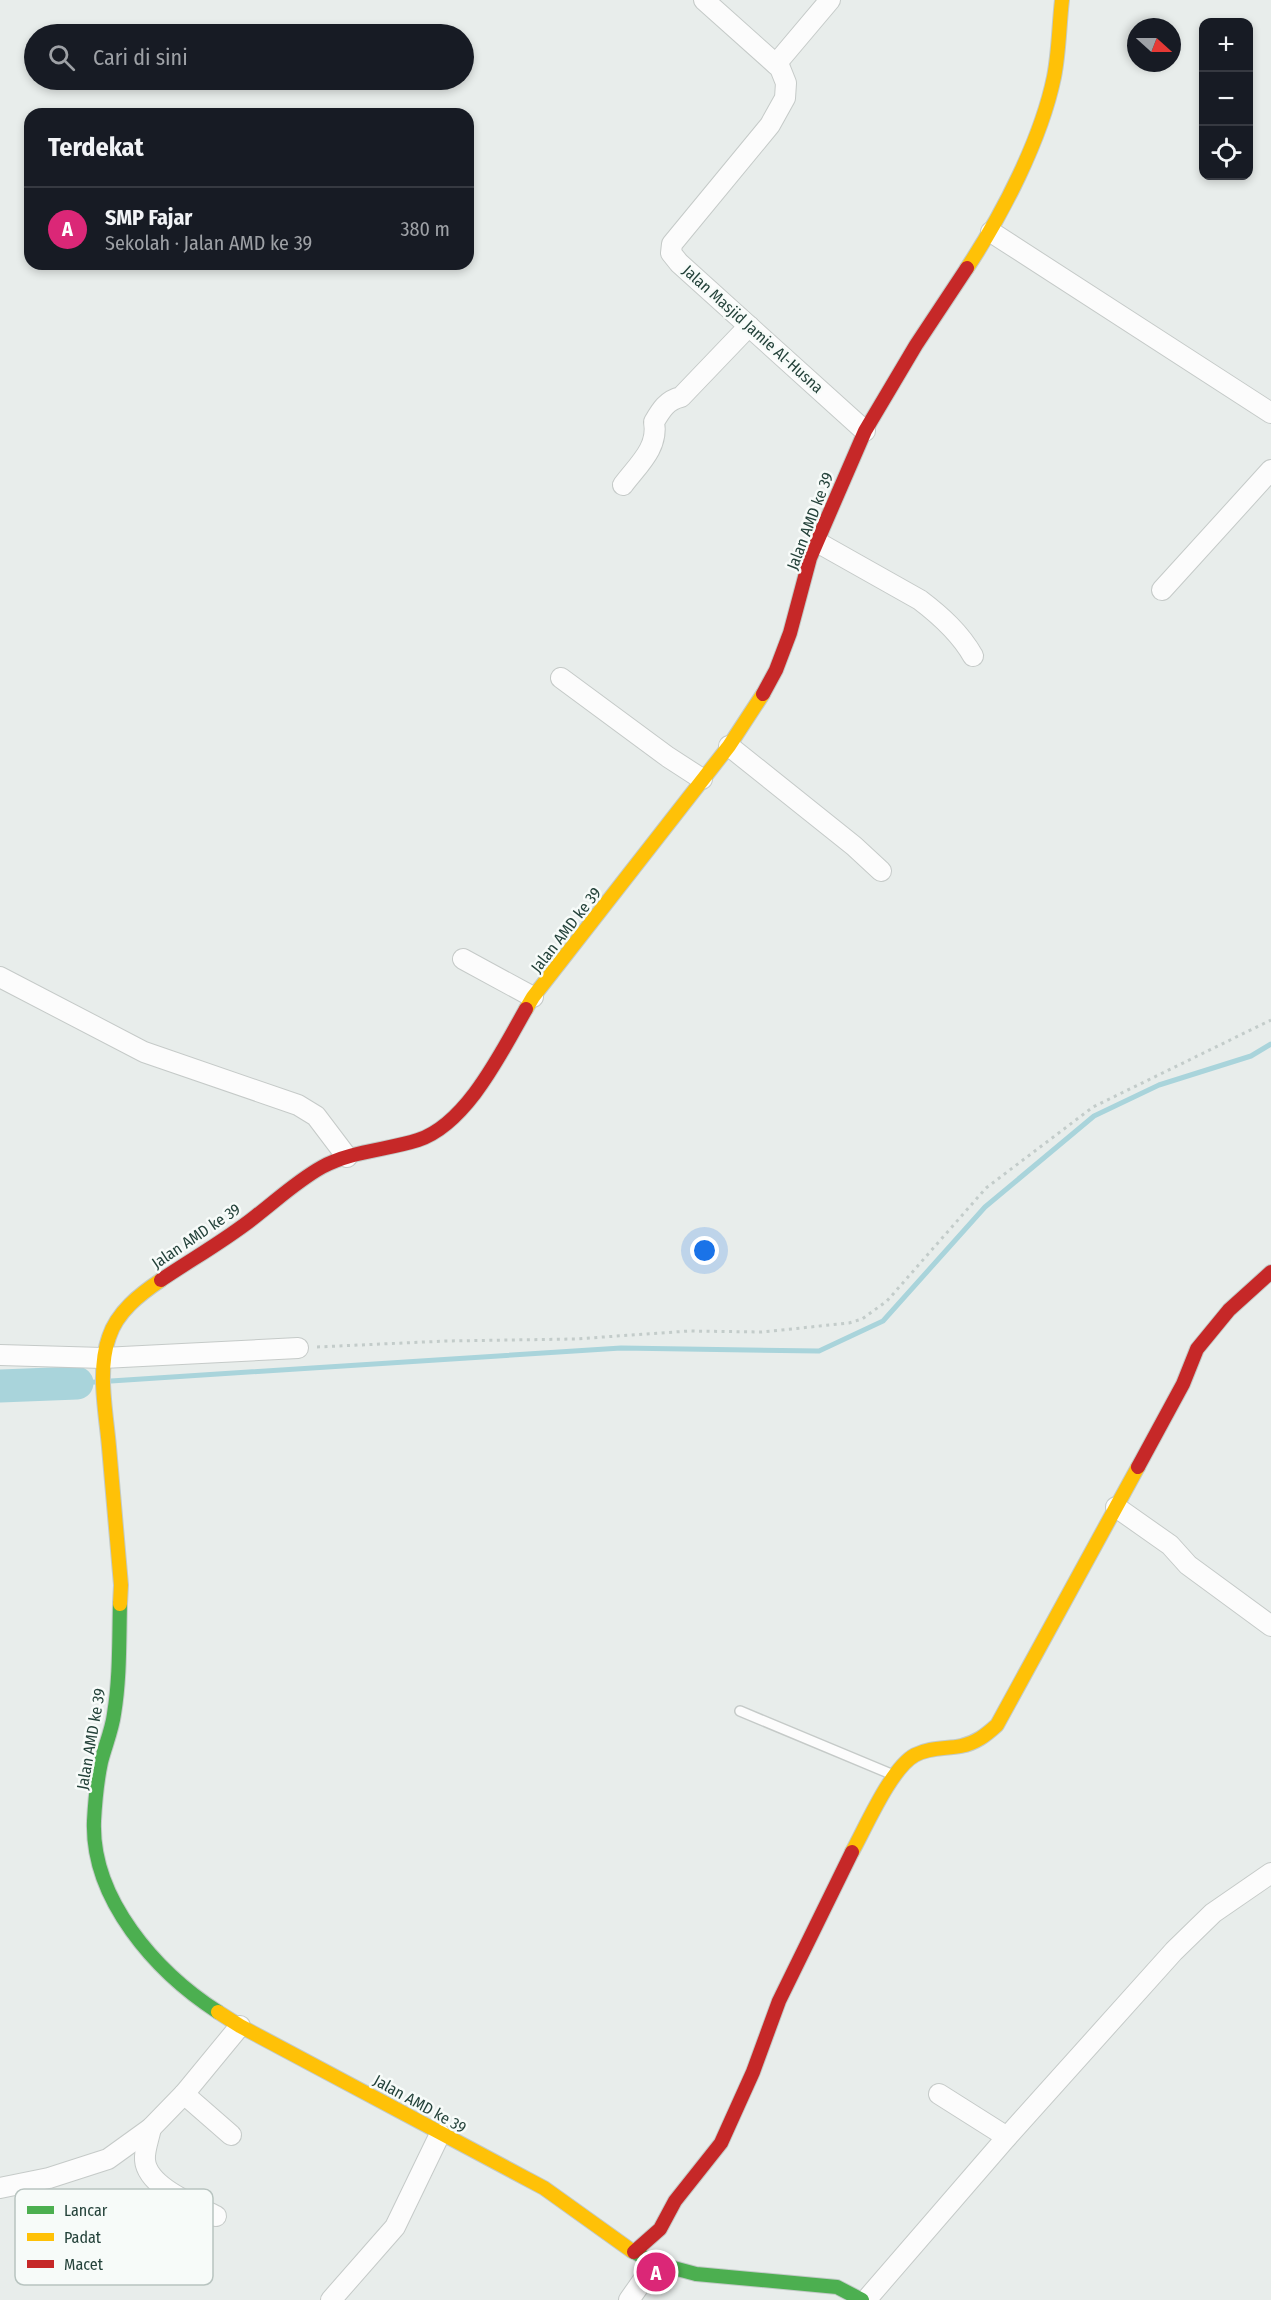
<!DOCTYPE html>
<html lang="id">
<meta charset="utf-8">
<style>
body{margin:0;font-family:"Fira Sans Condensed",sans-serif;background:#242831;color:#f1f3f6}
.controls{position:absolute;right:18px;top:18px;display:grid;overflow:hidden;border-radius:12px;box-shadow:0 3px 9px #0003}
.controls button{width:54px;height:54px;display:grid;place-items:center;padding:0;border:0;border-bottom:2px solid #363941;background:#171b24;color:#f1f3f6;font:30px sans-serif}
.compass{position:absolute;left:1127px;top:18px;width:54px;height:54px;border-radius:50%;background:#171b24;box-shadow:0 3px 9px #0003;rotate:111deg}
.you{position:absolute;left:705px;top:1251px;width:21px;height:21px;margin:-15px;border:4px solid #fff;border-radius:50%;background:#1a73e8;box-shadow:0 0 0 9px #1a73e833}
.badge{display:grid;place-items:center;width:39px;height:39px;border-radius:50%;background:#db2777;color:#fff;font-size:20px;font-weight:700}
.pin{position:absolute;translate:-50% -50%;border:3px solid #fff;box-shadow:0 2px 6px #0006}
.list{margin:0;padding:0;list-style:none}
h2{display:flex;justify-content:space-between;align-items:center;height:78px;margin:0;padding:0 24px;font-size:26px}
h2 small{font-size:20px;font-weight:400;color:#9ea1a6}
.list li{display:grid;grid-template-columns:39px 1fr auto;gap:18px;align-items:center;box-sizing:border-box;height:84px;padding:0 24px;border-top:2px solid #363941}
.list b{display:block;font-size:22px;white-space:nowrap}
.list p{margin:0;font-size:20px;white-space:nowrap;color:#9ea1a6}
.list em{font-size:20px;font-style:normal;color:#9ea1a6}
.icon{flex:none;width:33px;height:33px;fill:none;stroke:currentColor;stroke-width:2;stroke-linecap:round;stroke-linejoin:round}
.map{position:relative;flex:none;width:1271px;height:2300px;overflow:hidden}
.search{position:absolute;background:#171b24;box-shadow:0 3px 9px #0003;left:24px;top:24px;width:450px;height:66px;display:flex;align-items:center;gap:15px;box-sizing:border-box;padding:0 21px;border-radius:33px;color:#9ea1a6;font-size:22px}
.panel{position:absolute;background:#171b24;box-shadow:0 3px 9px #0003;left:24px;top:108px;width:450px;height:162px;border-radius:18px}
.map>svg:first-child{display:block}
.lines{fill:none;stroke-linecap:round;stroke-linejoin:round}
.stream{stroke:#a9d4db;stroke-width:5}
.river{stroke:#a9d4db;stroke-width:33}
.lane-casing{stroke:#c5cac8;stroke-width:12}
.street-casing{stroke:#c5cac8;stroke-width:22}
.fast-casing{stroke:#c3cbc8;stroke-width:16}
.slow-casing{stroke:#c3cbc8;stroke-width:16}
.jam-casing{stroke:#c3cbc8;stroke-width:16}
.path{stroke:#c3ccca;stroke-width:3;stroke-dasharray:3 4.5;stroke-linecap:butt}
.lane{stroke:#fcfcfc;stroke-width:9}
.street{stroke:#fcfcfc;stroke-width:20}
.fast{stroke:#4caf50;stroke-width:14}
.slow{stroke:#ffc107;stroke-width:14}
.jam{stroke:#c62828;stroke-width:14}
.labels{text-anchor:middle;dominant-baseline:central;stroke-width:5;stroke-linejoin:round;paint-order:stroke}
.street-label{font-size:16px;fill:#24423a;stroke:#f7fbf9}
.key{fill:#f7fbf9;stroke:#b8c4c0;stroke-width:1.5}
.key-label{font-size:16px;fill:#24423a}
</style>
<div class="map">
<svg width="1271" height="2300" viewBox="0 0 1271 2300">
<rect width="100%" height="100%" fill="#e8edeb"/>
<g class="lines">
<!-- stream -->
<g class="stream">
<polyline points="111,1381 621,1348 819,1351 883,1321 985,1207 1094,1116 1159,1085 1251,1056 1271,1044"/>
<polyline points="77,1383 96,1382"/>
</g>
<!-- river -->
<polyline class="river" points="0,1386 77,1383"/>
<defs>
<polyline id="lane" points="740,1711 891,1774"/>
<g id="street">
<polyline points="704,0 780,68 786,83 785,98 770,125 672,244 671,253 679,263 865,431"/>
<polyline points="776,64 830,0"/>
<polyline points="991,232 1271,413"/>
<path d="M 623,485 C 637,466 659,448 654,422 C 661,410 667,400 681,397 L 749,326"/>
<path d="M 817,542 L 920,600 C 941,616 960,633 973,656"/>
<polyline points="1162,590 1271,470"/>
<polyline points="561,678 668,757 702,779"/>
<polyline points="729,746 854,846 881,871"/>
<polyline points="463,959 533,997"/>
<polyline points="0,977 144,1052 298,1105 316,1116 347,1157"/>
<polyline points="0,1355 103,1358 298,1348"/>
<polyline points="1116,1507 1170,1545 1188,1565 1271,1626"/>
<polyline points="184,2094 231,2135"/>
<polyline points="939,2094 1007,2137"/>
<path d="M 151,2128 C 149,2138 144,2151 145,2160 C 147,2187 195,2205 216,2216"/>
<polyline points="0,2188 49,2178 108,2159 151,2128 184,2094 240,2026"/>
<polyline points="331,2300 395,2227 440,2134"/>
<polyline points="629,2300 655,2263"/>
<polyline points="866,2300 1007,2137 1174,1951 1213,1913 1271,1873"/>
</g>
<g id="fast">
<path d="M 120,1604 C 119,1641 120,1678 114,1714 C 112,1730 105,1746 101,1762 C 97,1781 95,1802 94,1821 C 91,1899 156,1972 218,2012"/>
<polyline points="632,2251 655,2263 696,2274 837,2287 862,2300"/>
</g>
<g id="slow">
<path d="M 967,268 C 1002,215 1041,140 1054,77 C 1059,52 1059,26 1062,0"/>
<polyline points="526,1009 533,997 729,746 763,694"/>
<path d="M 120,1604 L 121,1585 C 117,1539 113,1493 109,1447 C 106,1412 97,1371 109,1337 C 117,1312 140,1294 161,1280"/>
<path d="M 852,1852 C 866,1827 891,1768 915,1755 C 930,1747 946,1749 961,1746 C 976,1743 986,1735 997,1725 L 1138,1467"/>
<polyline points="218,2012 240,2026 544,2188 632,2251"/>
</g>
<g id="jam">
<polyline points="763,694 776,670 790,633 810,558 865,431 916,345 967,268"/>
<path d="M 161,1280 C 192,1259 226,1240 256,1216 C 278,1199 297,1181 322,1167 C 351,1151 387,1150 418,1140 C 467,1124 502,1051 526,1009"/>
<polyline points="1138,1467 1183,1384 1197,1349 1229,1310 1271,1272"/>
<polyline points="634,2252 660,2229 675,2201 721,2143 753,2072 779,2001 852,1852"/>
</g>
</defs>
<!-- lane casing -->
<use href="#lane" class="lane-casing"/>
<!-- street casing -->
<use href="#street" class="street-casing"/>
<!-- fast casing -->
<use href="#fast" class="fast-casing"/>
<!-- slow casing -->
<use href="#slow" class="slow-casing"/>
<!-- jam casing -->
<use href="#jam" class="jam-casing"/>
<!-- path -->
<polyline class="path" points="317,1347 446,1341 575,1339 689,1331 762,1332 849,1323 862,1319 887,1301 986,1188 1093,1107 1271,1020"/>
<!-- lane -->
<use href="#lane" class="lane"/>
<!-- street -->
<use href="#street" class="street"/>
<!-- fast -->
<use href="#fast" class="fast"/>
<!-- slow -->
<use href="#slow" class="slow"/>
<!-- jam -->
<use href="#jam" class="jam"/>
</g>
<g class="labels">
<!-- street labels -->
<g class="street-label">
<text transform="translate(753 329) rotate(42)">Jalan Masjid Jamie Al-Husna</text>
<text transform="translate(810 521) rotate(-69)">Jalan AMD ke 39</text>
<text transform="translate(566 930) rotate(-52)">Jalan AMD ke 39</text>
<text transform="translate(196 1236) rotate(-34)">Jalan AMD ke 39</text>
<text transform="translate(91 1739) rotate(-80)">Jalan AMD ke 39</text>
<text transform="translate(420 2104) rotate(29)">Jalan AMD ke 39</text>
</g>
</g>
<!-- legend -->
<rect x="15" y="2189" width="198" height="96" rx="9" class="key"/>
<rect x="27" y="2206" width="27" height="8" fill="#4caf50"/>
<rect x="27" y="2233" width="27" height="8" fill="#ffc107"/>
<rect x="27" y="2260" width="27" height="8" fill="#c62828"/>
<g class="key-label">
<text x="64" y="2216">Lancar</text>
<text x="64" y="2243">Padat</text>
<text x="64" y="2270">Macet</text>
</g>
</svg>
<div class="controls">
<button>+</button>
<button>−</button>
<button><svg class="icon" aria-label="locate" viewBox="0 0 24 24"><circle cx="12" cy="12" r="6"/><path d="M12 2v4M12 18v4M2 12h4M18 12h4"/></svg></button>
</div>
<svg class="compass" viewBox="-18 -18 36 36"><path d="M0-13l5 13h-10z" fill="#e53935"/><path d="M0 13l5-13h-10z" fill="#9ea1a6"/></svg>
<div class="you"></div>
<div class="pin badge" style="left:656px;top:2272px">A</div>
<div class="search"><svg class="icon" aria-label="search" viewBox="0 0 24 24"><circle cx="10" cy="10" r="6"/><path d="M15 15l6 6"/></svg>Cari di sini</div>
<section class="panel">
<h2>Terdekat<small></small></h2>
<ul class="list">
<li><span class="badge">A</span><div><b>SMP Fajar</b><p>Sekolah · Jalan AMD ke 39</p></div><em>380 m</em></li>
</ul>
</section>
</div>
